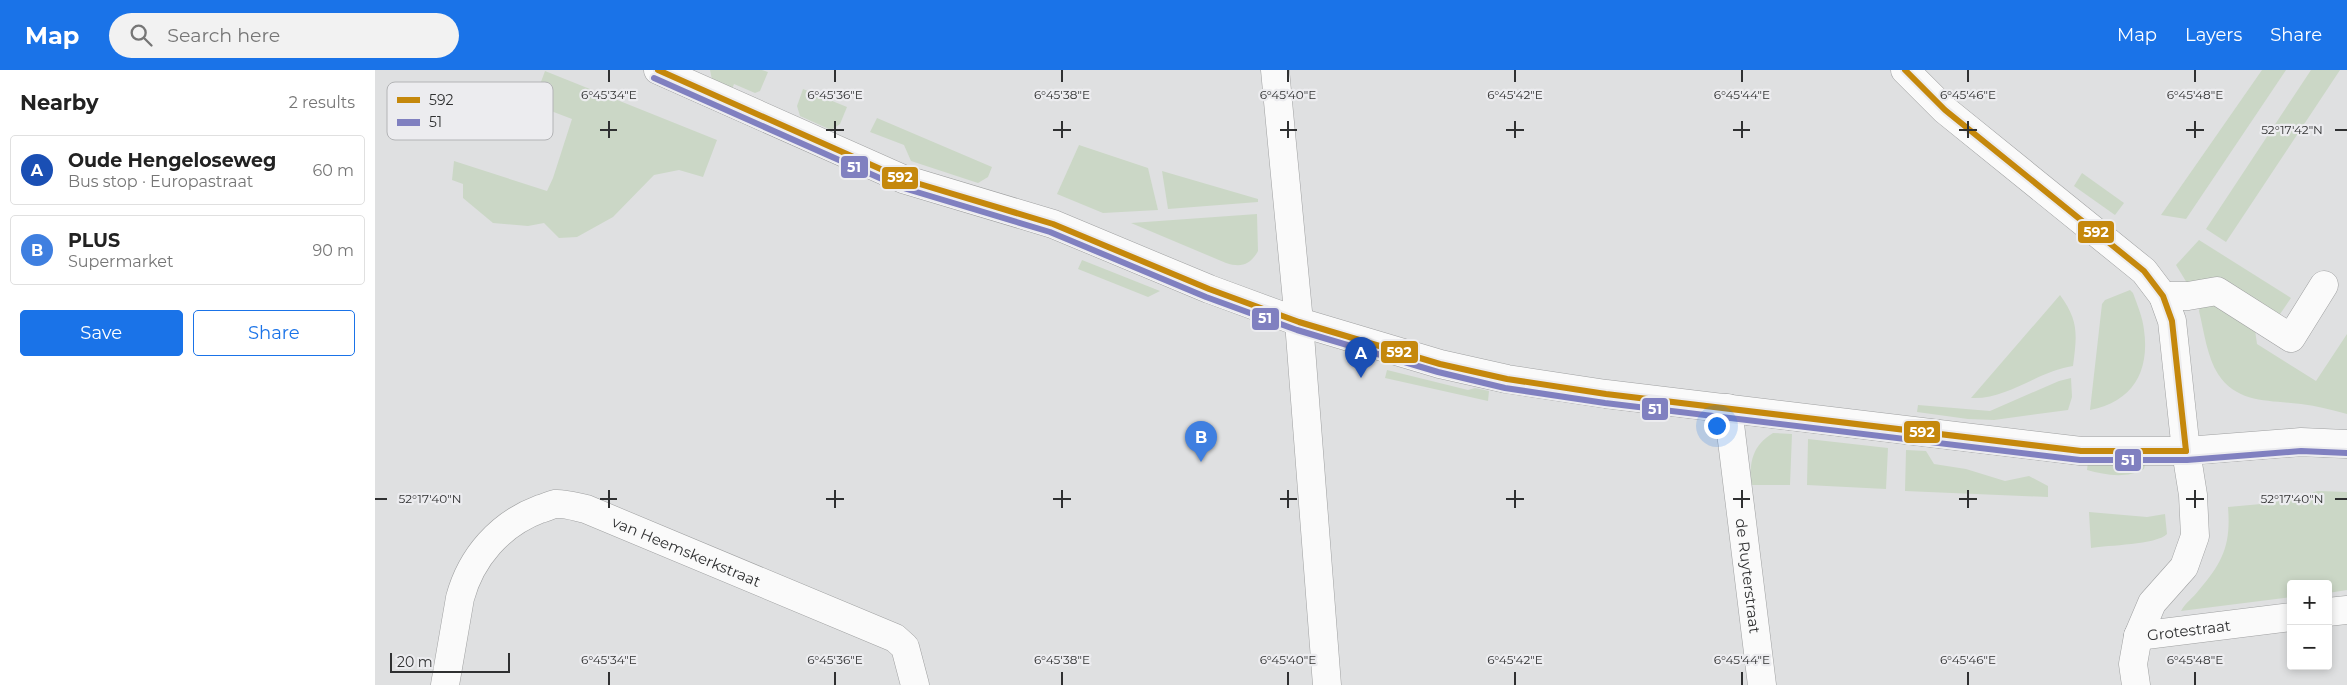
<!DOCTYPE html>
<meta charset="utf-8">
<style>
body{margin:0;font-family:Montserrat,sans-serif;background:#f2f2f2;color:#222}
.controls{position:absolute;right:15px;bottom:15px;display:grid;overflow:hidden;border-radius:5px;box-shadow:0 2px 8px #0003}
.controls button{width:45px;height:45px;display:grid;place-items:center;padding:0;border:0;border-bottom:1px solid #e0e0e0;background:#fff;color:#222;font:25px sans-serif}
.scale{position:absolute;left:15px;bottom:12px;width:120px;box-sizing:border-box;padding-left:5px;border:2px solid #2f3031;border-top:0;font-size:14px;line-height:18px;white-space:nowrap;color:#2f3031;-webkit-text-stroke:4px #ececef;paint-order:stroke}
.you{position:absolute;left:1341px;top:355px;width:18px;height:18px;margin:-12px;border:4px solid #fff;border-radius:50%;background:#1a73e8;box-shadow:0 0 0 8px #1a73e833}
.badge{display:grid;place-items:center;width:32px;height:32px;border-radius:50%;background:#1a73e8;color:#fff;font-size:16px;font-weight:700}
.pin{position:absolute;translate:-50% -41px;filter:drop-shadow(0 1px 2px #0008)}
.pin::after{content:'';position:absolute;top:26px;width:18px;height:15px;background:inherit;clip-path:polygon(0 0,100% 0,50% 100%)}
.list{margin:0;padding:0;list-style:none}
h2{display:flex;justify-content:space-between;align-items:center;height:65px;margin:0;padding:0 20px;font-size:21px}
h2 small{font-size:16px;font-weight:400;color:#767676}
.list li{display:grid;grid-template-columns:32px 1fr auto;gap:15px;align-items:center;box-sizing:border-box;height:70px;margin:0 10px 10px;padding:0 10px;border:1px solid #e0e0e0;border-radius:5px}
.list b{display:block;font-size:19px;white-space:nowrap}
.list p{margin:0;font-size:16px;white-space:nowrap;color:#767676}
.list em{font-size:16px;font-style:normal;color:#767676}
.actions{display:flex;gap:10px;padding:15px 20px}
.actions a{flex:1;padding:11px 0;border:1px solid #1a73e8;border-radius:5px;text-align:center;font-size:18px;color:#1a73e8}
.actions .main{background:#1a73e8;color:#fff}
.icon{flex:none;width:28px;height:28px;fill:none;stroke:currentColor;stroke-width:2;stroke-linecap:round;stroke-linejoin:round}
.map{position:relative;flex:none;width:1972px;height:615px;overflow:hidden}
header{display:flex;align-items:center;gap:30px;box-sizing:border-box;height:70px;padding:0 25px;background:#1a73e8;color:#fff}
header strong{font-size:24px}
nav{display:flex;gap:28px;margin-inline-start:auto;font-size:18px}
.search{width:350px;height:45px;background:#f2f2f2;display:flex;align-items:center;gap:12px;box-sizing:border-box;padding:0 18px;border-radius:28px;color:#767676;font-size:19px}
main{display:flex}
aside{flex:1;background:#fff}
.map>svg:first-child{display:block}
.green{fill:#cbd7c6}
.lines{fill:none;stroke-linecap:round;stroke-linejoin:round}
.street-casing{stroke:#9fa0a1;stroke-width:29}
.secondary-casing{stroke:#9fa0a1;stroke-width:29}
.street{stroke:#fafafa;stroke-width:28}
.secondary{stroke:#fafafa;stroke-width:28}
.bus-1-casing{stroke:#ececef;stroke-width:10}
.bus-2-casing{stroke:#ececef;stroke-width:10}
.bus-1{stroke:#c5880c;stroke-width:6}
.bus-2{stroke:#8080c0;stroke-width:6}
.ticks{fill:none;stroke:#2f3031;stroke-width:2}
.labels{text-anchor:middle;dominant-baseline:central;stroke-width:4.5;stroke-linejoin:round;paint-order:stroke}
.street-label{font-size:15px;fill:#2f3031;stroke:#ececef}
.key{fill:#ececef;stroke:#b3b4b6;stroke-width:1}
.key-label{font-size:14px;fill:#2f3031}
.ticks-label{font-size:12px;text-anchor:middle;fill:#2f3031;stroke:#ececef;stroke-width:4.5;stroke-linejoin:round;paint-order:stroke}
.line-badge{stroke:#ececef;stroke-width:2}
.badge-label{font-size:14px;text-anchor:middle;font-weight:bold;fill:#fff}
</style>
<header>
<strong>Map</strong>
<div class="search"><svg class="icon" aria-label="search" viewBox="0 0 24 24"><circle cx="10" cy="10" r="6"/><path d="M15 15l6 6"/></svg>Search here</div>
<nav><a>Map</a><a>Layers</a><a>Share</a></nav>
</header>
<main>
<aside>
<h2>Nearby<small>2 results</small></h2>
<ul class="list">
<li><span class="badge" style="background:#1a4fb4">A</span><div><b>Oude Hengeloseweg</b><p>Bus stop · Europastraat</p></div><em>60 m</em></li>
<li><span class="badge" style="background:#3f7fe0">B</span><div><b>PLUS</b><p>Supermarket</p></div><em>90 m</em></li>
</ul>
<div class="actions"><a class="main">Save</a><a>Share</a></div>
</aside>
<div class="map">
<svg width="1972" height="615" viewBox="0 0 1972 615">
<rect width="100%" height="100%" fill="#dfe0e1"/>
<!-- green -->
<g class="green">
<polygon points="335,0 387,0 393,2 385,21 380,23 359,14 357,19 337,10"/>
<polygon points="1887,0 1911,0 1811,149 1786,145"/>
<polygon points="1936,0 1965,0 1851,172 1831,159"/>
<polygon points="170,1 342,70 328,107 304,100 279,105 238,147 202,167 184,168 169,153 153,156 118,153 88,128 88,114 77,110 79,91 172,121 178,108 197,49 176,41 178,35 160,28"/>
<polygon points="428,19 472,37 465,54 456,60 425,46 422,36"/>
<polygon points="502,48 617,97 613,107 603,113 536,91 529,75 495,62"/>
<polygon points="704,75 773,98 783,140 728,143 682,124"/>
<polygon points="787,101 883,129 883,132 793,139"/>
<polygon points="1707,103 1749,133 1740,145 1699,116"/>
<path d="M 882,144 L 883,181 C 875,195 866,198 851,193 L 756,153 Z"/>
<polygon points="1824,170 1916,228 1903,247 1815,218 1801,195"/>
<polygon points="707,190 785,221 773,227 703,199"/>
<path d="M 1755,220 L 1758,223 C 1762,234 1768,248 1769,260 C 1775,302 1757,332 1715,340 L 1727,234 L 1730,230 Z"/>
<path d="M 1685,225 C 1704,251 1702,265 1698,296 C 1663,301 1632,330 1596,328 Z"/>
<path d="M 1840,234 L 1880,260 L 1882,274 L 1941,311 L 1972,264 L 1972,344 C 1957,340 1942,336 1926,334 C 1896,330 1862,334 1843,304 C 1832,287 1829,261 1824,241 L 1825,237 Z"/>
<polygon points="1012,300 1093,320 1100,318 1114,321 1113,331 1010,308"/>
<polygon points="1696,308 1697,327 1693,340 1619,350 1593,349 1542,342 1543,335 1615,341 1684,311"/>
<path d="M 1398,363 L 1417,364 L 1415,415 L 1375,415 C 1375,391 1377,376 1398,363 Z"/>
<polygon points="1433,369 1513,378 1511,419 1432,415"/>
<path d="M 1716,369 L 1771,391 L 1769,399 C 1751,409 1730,405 1712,400 Z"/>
<polygon points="1531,380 1551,381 1559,394 1591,399 1630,411 1654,406 1673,416 1673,427 1530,421"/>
<path d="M 1943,421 L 1972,422 L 1972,520 L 1953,523 L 1953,514 L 1916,514 L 1916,527 L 1806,541 C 1811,532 1818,528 1824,520 C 1848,492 1856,475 1853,437 L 1897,433 Z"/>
<path d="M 1714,442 L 1772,447 L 1790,444 L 1792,464 C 1781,475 1733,475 1716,478 Z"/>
</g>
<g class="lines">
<defs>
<g id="street">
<polyline points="900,0 924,252 952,615"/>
<path id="s1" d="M 1530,0 L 1570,40 L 1769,201 L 1788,226 L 1797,251 L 1811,381 L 1818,425 L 1820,466 L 1809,497 L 1777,533 L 1763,566 L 1916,547"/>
<polyline points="1788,226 1813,226 1842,221 1916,268 1949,215"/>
<path id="s2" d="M 1353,338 L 1387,615"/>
<polyline points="1953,542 1972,540"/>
<path id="s3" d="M 70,615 L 85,528 C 96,487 125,454 165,439 C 170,438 175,435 180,434 C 189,433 201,437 211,439 L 520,568 L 530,577 L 540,615"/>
<polyline points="1761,615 1758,594 1763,566"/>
</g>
<polyline id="secondary" points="283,0 528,109 678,154 834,219 924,252 1065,294 1132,309 1231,324 1706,381 1811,381 1926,372 1972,374"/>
</defs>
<!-- street casing -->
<use href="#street" class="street-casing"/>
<!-- secondary casing -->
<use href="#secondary" class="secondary-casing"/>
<!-- street -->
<use href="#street" class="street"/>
<!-- secondary -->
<use href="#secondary" class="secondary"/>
<defs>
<g id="bus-1">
<polyline points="283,0 528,109 678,154 834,219 924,252 1065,294 1132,309 1231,324 1706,381 1811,381"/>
<polyline points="1530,0 1570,40 1769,201 1788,226 1797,251 1811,381"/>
</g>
<polyline id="bus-2" points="279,8 525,117 675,162 831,227 922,260 1063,302 1130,318 1230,333 1705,390 1812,390 1926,381 1972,383"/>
</defs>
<!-- bus-1 casing -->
<use href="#bus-1" class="bus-1-casing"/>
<!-- bus-2 casing -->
<use href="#bus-2" class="bus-2-casing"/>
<!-- bus-1 -->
<use href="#bus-1" class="bus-1"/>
<!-- bus-2 -->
<use href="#bus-2" class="bus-2"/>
</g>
<!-- ticks -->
<path class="ticks" d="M 234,0 L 234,12M 460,0 L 460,12M 687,0 L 687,12M 913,0 L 913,12M 1140,0 L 1140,12M 1367,0 L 1367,12M 1593,0 L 1593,12M 1820,0 L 1820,12M 234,51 L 234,68M 460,51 L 460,68M 687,51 L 687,68M 913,51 L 913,68M 1140,51 L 1140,68M 1367,51 L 1367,68M 1593,51 L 1593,68M 1820,51 L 1820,68M 225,60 L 242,60M 451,60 L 469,60M 678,60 L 696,60M 905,60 L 922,60M 1131,60 L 1149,60M 1358,60 L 1375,60M 1584,60 L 1602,60M 1811,60 L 1829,60M 1960,60 L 1972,60M 234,420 L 234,438M 460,420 L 460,438M 687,420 L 687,438M 913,420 L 913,438M 1140,420 L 1140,438M 1367,420 L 1367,438M 1593,420 L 1593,438M 1820,420 L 1820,438M 0,429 L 12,429M 225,429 L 242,429M 451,429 L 469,429M 678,429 L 696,429M 905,429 L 922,429M 1131,429 L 1149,429M 1358,429 L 1375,429M 1584,429 L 1602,429M 1811,429 L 1829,429M 1960,429 L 1972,429M 234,602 L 234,615M 460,602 L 460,615M 687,602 L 687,615M 913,602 L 913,615M 1140,602 L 1140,615M 1367,602 L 1367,615M 1593,602 L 1593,615M 1820,602 L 1820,615"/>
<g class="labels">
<!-- street labels -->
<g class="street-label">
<text stroke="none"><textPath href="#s3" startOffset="369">van Heemskerkstraat</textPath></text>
<text stroke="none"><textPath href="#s2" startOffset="169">de Ruyterstraat</textPath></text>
<text stroke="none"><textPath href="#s1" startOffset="755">Grotestraat</textPath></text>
</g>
</g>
<!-- legend -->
<rect x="12" y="12" width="166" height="58" rx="8" class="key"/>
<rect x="22" y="27" width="23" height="6" fill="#c5880c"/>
<rect x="22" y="49" width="23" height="7" fill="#8080c0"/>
<g class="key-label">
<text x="54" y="35">592</text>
<text x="54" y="57">51</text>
</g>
<g class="ticks-label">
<text x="234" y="29">6°45'34"E</text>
<text x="460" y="29">6°45'36"E</text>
<text x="687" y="29">6°45'38"E</text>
<text x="913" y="29">6°45'40"E</text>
<text x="1140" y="29">6°45'42"E</text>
<text x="1367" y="29">6°45'44"E</text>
<text x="1593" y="29">6°45'46"E</text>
<text x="1820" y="29">6°45'48"E</text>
<text x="1917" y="64">52°17'42"N</text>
<text x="55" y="433">52°17'40"N</text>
<text x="1917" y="433">52°17'40"N</text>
<text x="234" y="594">6°45'34"E</text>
<text x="460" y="594">6°45'36"E</text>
<text x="687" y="594">6°45'38"E</text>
<text x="913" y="594">6°45'40"E</text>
<text x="1140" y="594">6°45'42"E</text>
<text x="1367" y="594">6°45'44"E</text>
<text x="1593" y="594">6°45'46"E</text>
<text x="1820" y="594">6°45'48"E</text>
</g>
<g class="line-badge">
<rect x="465" y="85" width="29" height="24" rx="5" fill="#8080c0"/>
<rect x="506" y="96" width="38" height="24" rx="5" fill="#c5880c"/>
<rect x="1702" y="150" width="38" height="24" rx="5" fill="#c5880c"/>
<rect x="876" y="237" width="29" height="24" rx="5" fill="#8080c0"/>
<rect x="1005" y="270" width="39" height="24" rx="5" fill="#c5880c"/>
<rect x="1266" y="327" width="28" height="24" rx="5" fill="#8080c0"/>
<rect x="1528" y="350" width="38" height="24" rx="5" fill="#c5880c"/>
<rect x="1739" y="378" width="28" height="24" rx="5" fill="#8080c0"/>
</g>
<g class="badge-label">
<text x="479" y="102">51</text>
<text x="525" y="112">592</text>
<text x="1721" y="167">592</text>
<text x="890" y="253">51</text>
<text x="1024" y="287">592</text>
<text x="1280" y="344">51</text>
<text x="1547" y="367">592</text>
<text x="1753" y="395">51</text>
</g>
</svg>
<div class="controls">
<button>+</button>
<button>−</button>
</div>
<div class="scale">20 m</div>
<div class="you"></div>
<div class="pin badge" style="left:986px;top:308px;background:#1a4fb4">A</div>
<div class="pin badge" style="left:826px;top:392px;background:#3f7fe0">B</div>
</div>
</main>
